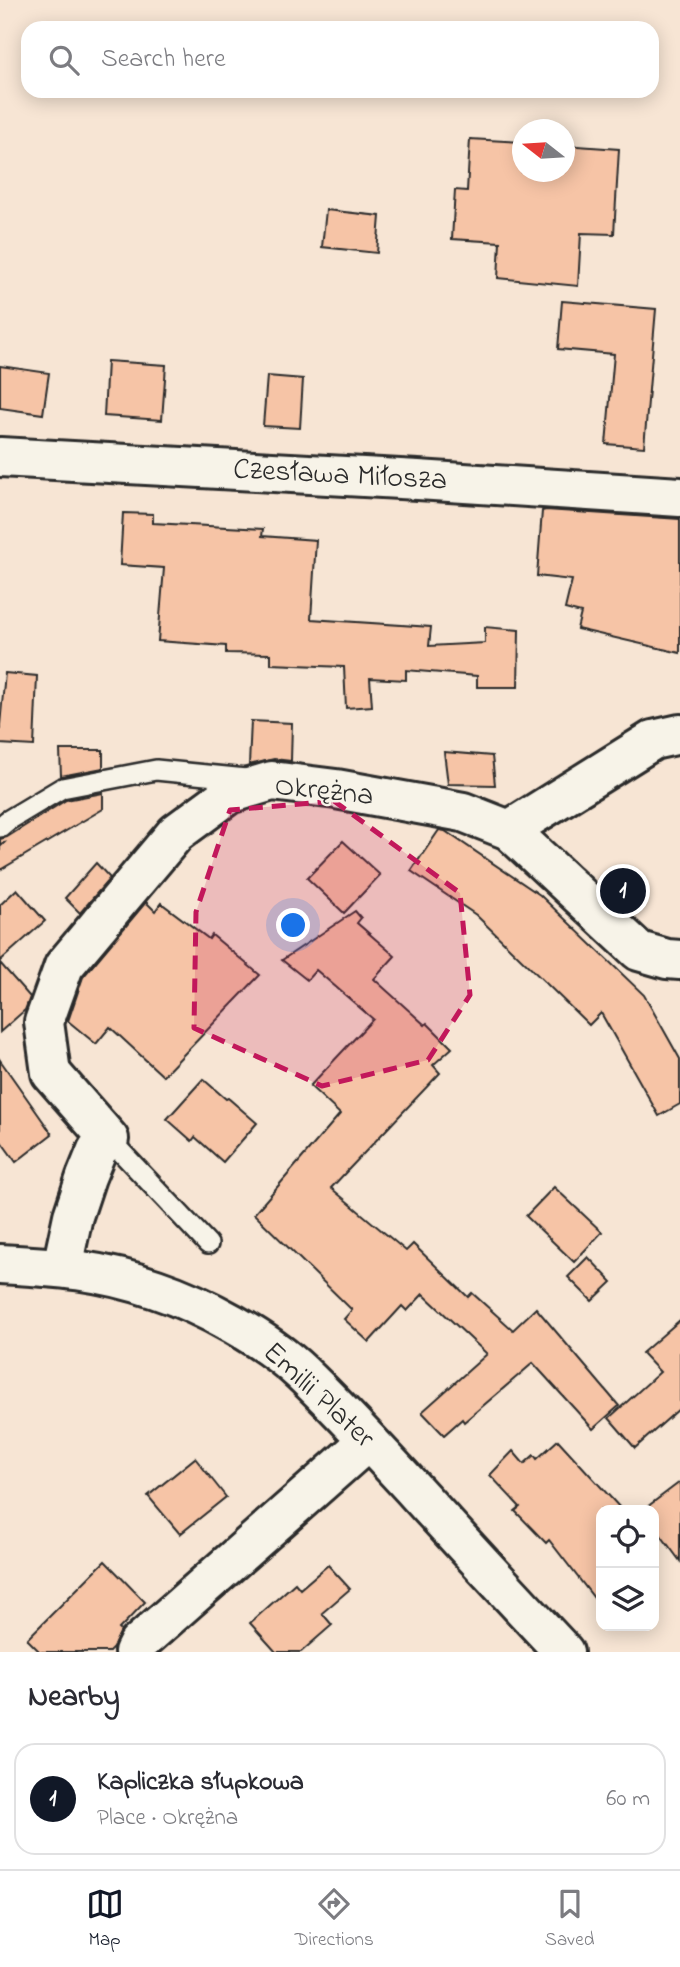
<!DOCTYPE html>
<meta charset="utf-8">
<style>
body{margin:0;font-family:"Indie Flower",sans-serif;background:#f2f2f3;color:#2b2b33}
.controls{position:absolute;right:21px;bottom:21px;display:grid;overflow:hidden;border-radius:14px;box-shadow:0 4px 18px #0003}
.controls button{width:63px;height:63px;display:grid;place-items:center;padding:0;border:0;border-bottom:2px solid #e1e1e2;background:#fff;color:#2b2b33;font:35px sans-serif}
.compass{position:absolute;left:512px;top:119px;width:63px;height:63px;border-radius:50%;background:#fff;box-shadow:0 4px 18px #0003;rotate:287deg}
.you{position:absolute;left:294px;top:926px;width:24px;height:24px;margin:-18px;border:5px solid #fff;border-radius:50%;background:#1a73e8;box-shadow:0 0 0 10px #1a73e833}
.badge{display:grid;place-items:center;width:46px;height:46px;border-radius:50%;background:#111827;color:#fff;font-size:23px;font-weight:700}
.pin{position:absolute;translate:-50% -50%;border:4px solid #fff;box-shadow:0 2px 7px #0006}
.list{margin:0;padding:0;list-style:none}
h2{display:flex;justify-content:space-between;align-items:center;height:91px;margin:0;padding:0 28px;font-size:30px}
h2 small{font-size:23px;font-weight:400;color:#7c7c81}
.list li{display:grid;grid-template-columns:46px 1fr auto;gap:21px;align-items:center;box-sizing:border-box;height:112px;margin:0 14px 14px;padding:0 14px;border:2px solid #e1e1e2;border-radius:21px}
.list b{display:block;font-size:26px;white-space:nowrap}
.list p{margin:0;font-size:23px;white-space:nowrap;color:#7c7c81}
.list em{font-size:23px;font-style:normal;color:#7c7c81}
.icon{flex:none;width:38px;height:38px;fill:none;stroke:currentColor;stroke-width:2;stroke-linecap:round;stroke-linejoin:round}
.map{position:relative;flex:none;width:680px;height:1652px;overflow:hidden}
.search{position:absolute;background:#fff;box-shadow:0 4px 18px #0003;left:21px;right:21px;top:21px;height:77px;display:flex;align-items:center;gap:18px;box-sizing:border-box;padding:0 24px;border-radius:21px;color:#7c7c81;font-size:26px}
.sheet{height:217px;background:#fff}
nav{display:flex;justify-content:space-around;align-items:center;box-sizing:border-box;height:98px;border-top:2px solid #e1e1e2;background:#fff;font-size:19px;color:#7c7c81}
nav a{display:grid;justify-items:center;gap:4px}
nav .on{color:#111827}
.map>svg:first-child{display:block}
.building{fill:#f6c4a6;stroke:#2b2b2b;stroke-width:2}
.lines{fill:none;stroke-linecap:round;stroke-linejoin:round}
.lane-casing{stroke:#2b2b2b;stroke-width:24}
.street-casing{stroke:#2b2b2b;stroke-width:44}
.lane{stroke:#f7f3e8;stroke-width:19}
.street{stroke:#f7f3e8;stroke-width:38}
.marked{fill:#c2185b;fill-opacity:0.2;stroke:#c2185b;stroke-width:5;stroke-dasharray:14 9;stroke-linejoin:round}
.labels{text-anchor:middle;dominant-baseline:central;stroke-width:5;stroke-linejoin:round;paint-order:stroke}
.street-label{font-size:30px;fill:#2b2b2b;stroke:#f7f3e8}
</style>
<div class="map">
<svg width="680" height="1652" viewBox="0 0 680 1652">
<rect width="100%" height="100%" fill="#f7e5d4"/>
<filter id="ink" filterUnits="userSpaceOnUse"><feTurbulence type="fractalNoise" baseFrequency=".0143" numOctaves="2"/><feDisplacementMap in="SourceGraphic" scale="14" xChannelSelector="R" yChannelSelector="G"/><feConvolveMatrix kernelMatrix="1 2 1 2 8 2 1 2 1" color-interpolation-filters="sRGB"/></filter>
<g filter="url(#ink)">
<!-- building -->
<g class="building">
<polygon points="470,139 522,142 522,172 564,172 564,145 619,149 614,234 581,233 578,286 498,278 500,242 452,239 455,190 467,191"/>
<polygon points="326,210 380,216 377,253 322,247"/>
<polygon points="562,301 656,309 644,447 606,444 614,354 558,349"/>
<polygon points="107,361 166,365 162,420 104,416"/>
<polygon points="0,366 49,373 43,414 0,408"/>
<polygon points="267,376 303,379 300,428 263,426"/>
<polygon points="546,510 680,519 680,653 577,629 581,613 565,609 572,580 537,576 542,511"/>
<polygon points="123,513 153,514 153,523 263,529 262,536 316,540 311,619 431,627 429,646 485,643 485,627 519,630 518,687 477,687 477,676 406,670 406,680 370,678 372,706 346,708 344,667 271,664 271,654 226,653 226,646 158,641 164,568 120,565"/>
<polygon points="5,673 37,676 34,746 0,744 0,725"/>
<polygon points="251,721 292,723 291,761 274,759 249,765"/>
<polygon points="60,750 103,750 103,768 61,776"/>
<polygon points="444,752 492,756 495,785 448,784"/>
<polygon points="103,793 103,809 0,870 0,847 4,843 0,844 0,839 7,837 66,800"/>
<polygon points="439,830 445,831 540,895 644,995 680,1059 680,1104 659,1116 601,1013 589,1025 476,915 411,871"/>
<polygon points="343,841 380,875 344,913 307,878"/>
<polygon points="96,863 110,878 80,913 65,898"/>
<polygon points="17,889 45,921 0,961 0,905"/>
<polygon points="146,902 155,911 161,903 209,939 212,935 260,975 163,1076 110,1027 96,1044 68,1021 83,977"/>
<polygon points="355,911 361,918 357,923 395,956 374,979 425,1025 427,1023 452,1048 433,1065 440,1073 331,1188 406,1251 413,1244 468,1297 472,1293 513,1330 536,1308 619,1406 593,1429 533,1363 464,1422 462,1419 444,1435 422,1412 487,1354 423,1294 407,1311 402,1306 369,1342 344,1319 352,1310 254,1214 340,1114 310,1086 373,1019 316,970 307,980 282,960"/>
<polygon points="0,963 30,997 25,1010 0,1032"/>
<polygon points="0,1060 52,1134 16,1162 0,1140"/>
<polygon points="203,1079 226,1099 228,1098 257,1123 223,1162 195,1137 192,1141 167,1119"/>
<polygon points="554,1187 602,1232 574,1262 526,1216"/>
<polygon points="588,1257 612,1282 592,1301 568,1277"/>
<polygon points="680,1320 680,1408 635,1448 609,1418 660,1372 642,1353"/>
<polygon points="558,1440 622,1510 601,1510 601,1607 549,1540 546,1543 515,1511 520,1507 490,1475 513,1451 524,1464 534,1455 537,1459"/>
<polygon points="195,1458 226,1497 180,1534 148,1496"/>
<polygon points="680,1482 680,1561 654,1526 654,1510 643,1510"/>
<polygon points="105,1561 145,1602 119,1629 121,1631 113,1648 109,1652 40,1652 27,1639"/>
<polygon points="328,1565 350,1589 322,1613 332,1625 301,1652 276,1652 250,1623 295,1583 300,1589"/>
</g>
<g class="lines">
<defs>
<g id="lane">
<polyline points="0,827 7,821 62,788 156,770 246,779"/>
<polyline points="109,1139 208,1244"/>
</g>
<g id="street">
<polyline points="0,457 418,480 680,497"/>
<polyline points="509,830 653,740 680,734"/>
<path d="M 0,1264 C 57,1267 101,1270 156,1289 C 204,1305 266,1339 302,1373 C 342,1411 379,1452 416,1492 C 465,1546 514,1599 564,1652"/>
<polyline points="62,1267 73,1216 86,1177 97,1150 109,1139 51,1073 44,1022 64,966 176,833 229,794 272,781 336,789 463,812 509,830 639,951 667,959 680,960"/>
<polyline points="134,1652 138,1644 368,1441"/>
</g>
</defs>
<!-- lane casing -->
<use href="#lane" class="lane-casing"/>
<!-- street casing -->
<use href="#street" class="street-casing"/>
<!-- lane -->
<use href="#lane" class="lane"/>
<!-- street -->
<use href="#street" class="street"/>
</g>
</g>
<!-- marked area -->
<path class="marked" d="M 334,801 L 460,893 L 470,995 L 428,1060 L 322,1086 L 194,1028 L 196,912 L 230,810 Z"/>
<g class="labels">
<!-- street labels -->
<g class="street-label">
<text transform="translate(340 476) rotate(3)">Czesława Miłosza</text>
<text transform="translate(324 792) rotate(6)">Okrężna</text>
<text transform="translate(318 1396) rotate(43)">Emilii Plater</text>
</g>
</g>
</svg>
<div class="controls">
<button><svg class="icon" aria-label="locate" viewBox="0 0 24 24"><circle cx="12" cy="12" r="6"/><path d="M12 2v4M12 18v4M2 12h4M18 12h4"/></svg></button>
<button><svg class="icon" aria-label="layers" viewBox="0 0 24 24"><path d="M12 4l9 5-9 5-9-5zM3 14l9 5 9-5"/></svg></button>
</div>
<svg class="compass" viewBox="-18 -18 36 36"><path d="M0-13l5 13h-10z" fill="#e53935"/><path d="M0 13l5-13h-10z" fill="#7c7c81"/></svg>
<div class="you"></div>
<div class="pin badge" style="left:623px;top:891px">1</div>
<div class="search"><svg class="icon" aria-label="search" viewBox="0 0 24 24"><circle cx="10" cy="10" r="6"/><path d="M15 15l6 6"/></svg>Search here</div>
</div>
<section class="sheet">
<h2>Nearby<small></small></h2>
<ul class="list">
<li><span class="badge">1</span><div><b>Kapliczka słupkowa</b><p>Place · Okrężna</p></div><em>60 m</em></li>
</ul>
</section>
<nav>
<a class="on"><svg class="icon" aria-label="map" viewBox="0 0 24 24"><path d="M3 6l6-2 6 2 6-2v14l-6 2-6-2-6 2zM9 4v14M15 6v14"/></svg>Map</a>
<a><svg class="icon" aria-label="directions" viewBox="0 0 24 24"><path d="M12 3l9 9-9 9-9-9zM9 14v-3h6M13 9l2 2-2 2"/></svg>Directions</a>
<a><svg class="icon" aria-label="saved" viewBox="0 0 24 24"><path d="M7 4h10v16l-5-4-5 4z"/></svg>Saved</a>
</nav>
